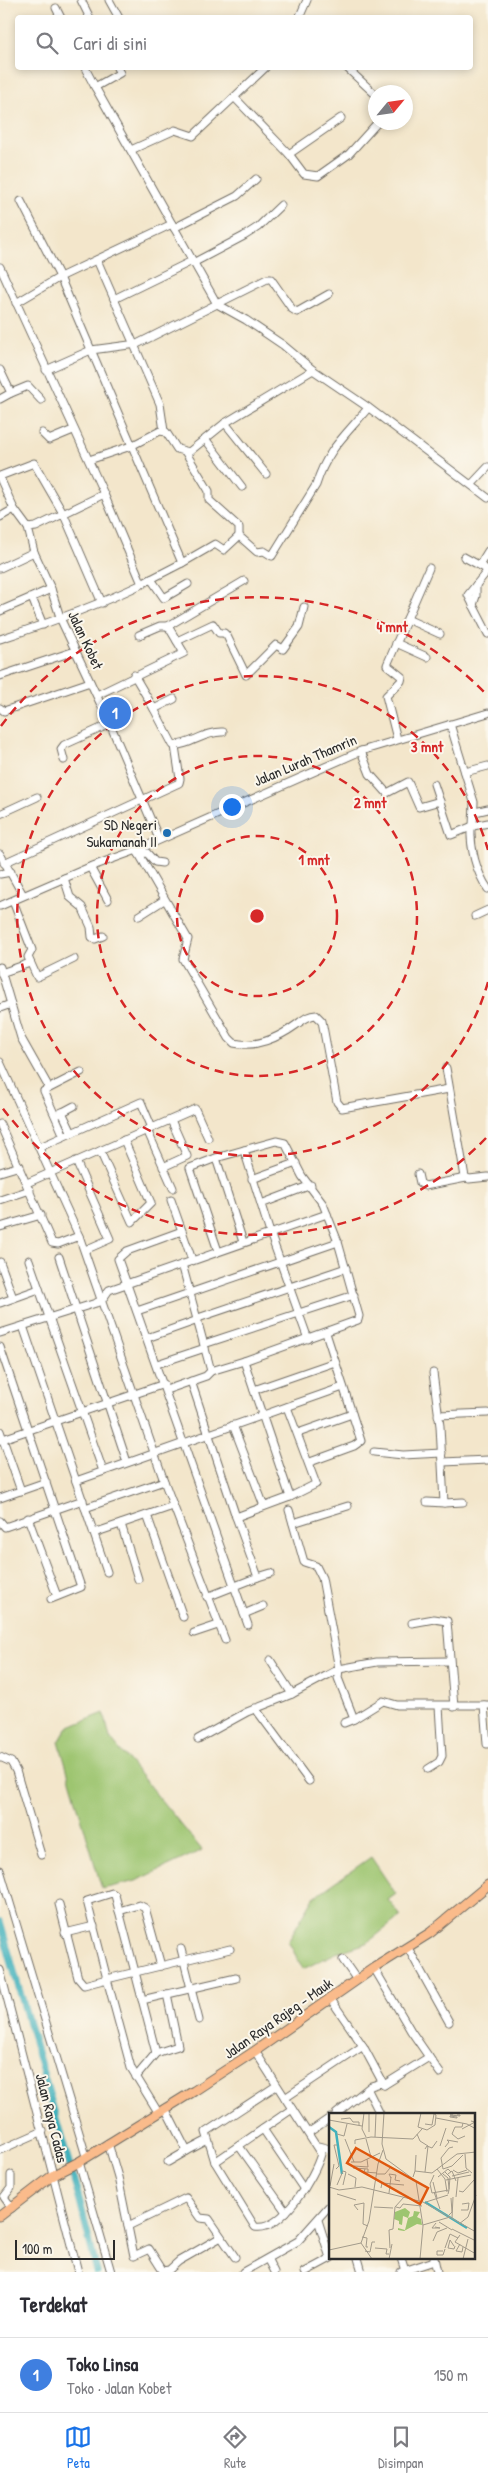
<!DOCTYPE html>
<html lang="id">
<meta charset="utf-8">
<style>
body{margin:0;font-family:"Patrick Hand",sans-serif;background:#f7f7f7;color:#2b2b33}
.compass{position:absolute;left:368px;top:85px;width:45px;height:45px;border-radius:50%;background:#fff;box-shadow:0 2px 8px #0003;rotate:61deg}
.scale{position:absolute;left:15px;bottom:12px;width:100px;box-sizing:border-box;padding-left:5px;border:2px solid #2b2b2b;border-top:0;font-size:14px;line-height:18px;white-space:nowrap;color:#2b2b2b;-webkit-text-stroke:4px #fbf7ec;paint-order:stroke}
.you{position:absolute;left:231px;top:806px;width:18px;height:18px;margin:-12px;border:4px solid #fff;border-radius:50%;background:#1a73e8;box-shadow:0 0 0 8px #1a73e833}
.badge{display:grid;place-items:center;width:32px;height:32px;border-radius:50%;background:#1a73e8;color:#fff;font-size:16px;font-weight:700}
.pin{position:absolute;translate:-50% -50%;border:2px solid #fff;box-shadow:0 1px 5px #0006}
.list{margin:0;padding:0;list-style:none}
h2{display:flex;justify-content:space-between;align-items:center;height:65px;margin:0;padding:0 20px;font-size:21px}
h2 small{font-size:16px;font-weight:400;color:#7c7c81}
.list li{display:grid;grid-template-columns:32px 1fr auto;gap:15px;align-items:center;box-sizing:border-box;height:75px;padding:0 20px;border-top:1px solid #e1e1e2}
.list b{display:block;font-size:19px;white-space:nowrap}
.list p{margin:0;font-size:16px;white-space:nowrap;color:#7c7c81}
.list em{font-size:16px;font-style:normal;color:#7c7c81}
.icon{flex:none;width:28px;height:28px;fill:none;stroke:currentColor;stroke-width:2;stroke-linecap:round;stroke-linejoin:round}
.map{position:relative;flex:none;width:488px;height:2272px;overflow:hidden}
.search{position:absolute;background:#fff;box-shadow:0 2px 8px #0003;left:15px;right:15px;top:15px;height:55px;display:flex;align-items:center;gap:12px;box-sizing:border-box;padding:0 18px;border-radius:5px;color:#7c7c81;font-size:19px}
.sheet{height:140px;background:#fff}
nav{display:flex;justify-content:space-around;align-items:center;box-sizing:border-box;height:70px;border-top:1px solid #e1e1e2;background:#fff;font-size:14px;color:#7c7c81}
nav a{display:grid;justify-items:center;gap:2px}
nav .on{color:#1a73e8}
.map>svg:first-child{display:block}
.green{fill:#9dc570;stroke:#64784e}
.lines{fill:none;stroke-linecap:round;stroke-linejoin:round}
.canal{stroke:#41b1bc;stroke-width:7}
.minor-casing{stroke:#716c63;stroke-width:9}
.major-casing{stroke:#716c63;stroke-width:11}
.minor{stroke:#fff;stroke-width:7}
.major{stroke:#fabb8b;stroke-width:9}
.ring{fill:none;stroke:#d62828;stroke-width:2.5;stroke-dasharray:9 6}
.poi-dot{fill:#1f6fb2;stroke:#fbf7ec;stroke-width:2}
.labels{text-anchor:middle;dominant-baseline:central;stroke-width:4;stroke-linejoin:round;paint-order:stroke}
.street-label{font-size:15px;fill:#2b2b2b;stroke:#fbf7ec}
.poi-label{font-size:15px;fill:#2b2b2b;stroke:#fbf7ec;text-anchor:end}
.inset-river{fill:none;stroke:#41b1bc;stroke-width:2.5}
.inset-road{fill:none;stroke:#a39b8b;stroke-width:1}
.view{fill:#df570e;fill-opacity:0.15;stroke:#df570e;stroke-width:2.5}
.inset-edge{fill:none;stroke:#2b2b2b;stroke-width:2.5}
.centre{fill:#d62828;stroke:#fbf7ec;stroke-width:2.5}
.ring-label{font-size:15px;text-anchor:middle;font-weight:bold;fill:#d62828;stroke:#fbf7ec;stroke-width:4;stroke-linejoin:round;paint-order:stroke}
</style>
<div class="map">
<svg width="488" height="2272" viewBox="0 0 488 2272">
<rect width="100%" height="100%" fill="#fbf7ec"/>
<filter id="ink" filterUnits="userSpaceOnUse"><feTurbulence type="fractalNoise" baseFrequency=".02" numOctaves="2"/><feDisplacementMap in="SourceGraphic" scale="10" xChannelSelector="R" yChannelSelector="G"/><feConvolveMatrix kernelMatrix="1 2 1 2 8 2 1 2 1" color-interpolation-filters="sRGB"/></filter>
<filter id="wash" filterUnits="userSpaceOnUse"><feTurbulence type="fractalNoise" baseFrequency=".0096" numOctaves="4" result="noise"/><feDisplacementMap in="SourceGraphic" scale="20" xChannelSelector="R" yChannelSelector="G"/><feGaussianBlur stdDeviation="1.12" result="paint"/><feColorMatrix in="noise" values="0 0 0 0 0 0 0 0 0 0 0 0 0 0 0 0 0 1.4 0 .05"/><feComposite in="paint" operator="in"/></filter>
<g filter="url(#wash)">
<rect width="100%" height="100%" fill="#f3e6cb"/>
<!-- green -->
<g class="green">
<polygon points="104,1713 110,1738 202,1850 136,1881 102,1889 59,1742 67,1728"/>
<polygon points="371,1857 396,1894 388,1900 401,1916 367,1943 336,1953 303,1969 288,1941 314,1897"/>
</g>
<g class="lines">
<!-- canal -->
<polyline class="canal" points="0,1922 80,2202 97,2272"/>
</g>
</g>
<g filter="url(#ink)">
<g class="lines">
<defs>
<g id="minor">
<polyline points="81,0 90,18"/>
<polyline points="109,0 119,18"/>
<polyline points="56,8 61,18"/>
<polyline points="299,18 307,0"/>
<polyline points="85,68 95,87 120,73 117,68"/>
<polyline points="347,68 376,95"/>
<polyline points="95,87 217,304 246,320 283,345 313,370 369,408 488,498"/>
<polyline points="235,98 289,154 341,118"/>
<polyline points="131,150 175,130 193,136 265,68"/>
<polyline points="289,154 304,174 318,176 349,154 378,122"/>
<path d="M 21,201 L 60,277 L 182,563 L 215,544 L 224,550 L 239,536 L 257,552 L 264,551 L 272,556 L 316,485 C 327,449 346,435 368,408"/>
<polyline points="174,228 237,196 256,179"/>
<polyline points="97,260 160,404 164,431"/>
<polyline points="193,263 244,236 258,227 281,205"/>
<path d="M 0,267 L 104,494 L 142,584 C 96,606 49,623 0,639"/>
<polyline points="114,299 192,261"/>
<polyline points="16,303 60,277 172,224"/>
<polyline points="0,370 11,393 0,399"/>
<polyline points="46,370 91,350 137,344 267,279 271,279 292,309 297,312 329,294"/>
<polyline points="11,393 28,386 41,400"/>
<polyline points="225,423 266,474"/>
<polyline points="42,433 49,440 73,430"/>
<polyline points="206,440 242,487"/>
<polyline points="186,453 209,491 209,500 239,527 239,536"/>
<polyline points="89,460 131,446 160,431 166,432 177,449 189,452 225,423 313,370"/>
<polyline points="0,476 34,463 64,515 102,603"/>
<polyline points="0,478 14,509 28,528"/>
<polyline points="472,484 488,467"/>
<polyline points="104,494 36,527 28,528 34,552 51,589 61,620 110,724 159,839"/>
<polyline points="0,517 14,509"/>
<polyline points="464,557 488,570"/>
<polyline points="480,564 488,551"/>
<polyline points="0,568 34,552"/>
<polyline points="488,570 468,595 488,634"/>
<polyline points="151,579 182,563"/>
<polyline points="142,584 151,579 164,598 188,584"/>
<polyline points="32,598 43,625"/>
<polyline points="473,605 476,596 476,585"/>
<polyline points="0,611 51,589"/>
<polyline points="407,619 440,634"/>
<polyline points="139,635 160,626 168,626"/>
<polyline points="177,641 213,624 219,633 224,633 227,636 246,675 276,645 283,649 299,627 304,607"/>
<polyline points="396,643 427,657"/>
<polyline points="134,675 154,709 174,699"/>
<polyline points="0,676 75,651"/>
<polyline points="97,695 184,653 168,626 244,581"/>
<polyline points="0,708 4,711 90,682"/>
<path d="M 154,709 L 173,745 C 190,746 204,731 223,732"/>
<polyline points="450,724 474,802 473,826"/>
<polyline points="397,739 386,696 401,681 402,677 387,665 429,568"/>
<polyline points="361,751 370,774 387,793 408,782 419,807 440,801"/>
<polyline points="64,760 61,749 64,745 110,724"/>
<polyline points="465,772 488,766"/>
<polyline points="434,784 451,835 473,826 488,823"/>
<polyline points="475,812 488,809"/>
<polyline points="0,814 37,797"/>
<path d="M 471,827 C 470,848 476,872 488,889"/>
<polyline points="137,851 139,854 147,853 155,862 162,863"/>
<polyline points="0,854 23,895"/>
<path d="M 139,854 L 188,939 L 183,959 L 229,1038 L 234,1043 C 255,1048 278,1038 296,1025 C 303,1020 308,1015 316,1015 L 322,1021 L 337,1102 L 342,1108 L 449,1089"/>
<polyline points="4,863 179,783 180,779 175,746"/>
<polyline points="90,867 108,900"/>
<polyline points="0,874 11,872"/>
<polyline points="64,878 70,897 82,907 91,927 92,937 95,939 103,936"/>
<polyline points="13,901 32,950 28,957 37,977 74,959"/>
<polyline points="0,906 90,867 137,850 361,751 488,713"/>
<polyline points="139,916 164,900"/>
<polyline points="475,916 488,910"/>
<polyline points="0,967 21,1038 47,1084"/>
<polyline points="1,973 30,963"/>
<polyline points="0,1008 11,1004"/>
<polyline points="0,1062 79,1236"/>
<polyline points="446,1068 465,1177 469,1179 488,1177"/>
<polyline points="62,1112 72,1133"/>
<polyline points="59,1114 74,1106"/>
<polyline points="0,1124 52,1243 58,1244 79,1236 164,1481 225,1640"/>
<polyline points="147,1130 173,1188"/>
<polyline points="64,1136 44,1091 81,1072"/>
<polyline points="40,1147 141,1102 152,1128"/>
<polyline points="244,1150 270,1233 308,1339"/>
<polyline points="100,1151 132,1222 151,1203 124,1140"/>
<polyline points="216,1158 243,1242"/>
<polyline points="76,1161 110,1239 85,1250"/>
<polyline points="163,1167 187,1156 171,1120"/>
<polyline points="0,1172 20,1166"/>
<polyline points="418,1174 420,1183 425,1186 466,1178"/>
<polyline points="252,1179 296,1163"/>
<polyline points="27,1183 195,1109 208,1138"/>
<polyline points="0,1200 30,1190"/>
<polyline points="171,1200 182,1231"/>
<polyline points="261,1204 311,1185"/>
<polyline points="0,1227 41,1215"/>
<polyline points="218,1251 190,1168 216,1158 276,1141 285,1143 302,1176 323,1204 338,1242 359,1316 358,1320 244,1361 290,1497"/>
<polyline points="59,1257 127,1462"/>
<polyline points="29,1260 103,1471"/>
<polyline points="192,1260 182,1231 127,1251 118,1259 248,1625"/>
<polyline points="0,1262 13,1298"/>
<polyline points="0,1303 39,1289"/>
<polyline points="137,1311 338,1242"/>
<polyline points="198,1318 346,1268"/>
<polyline points="23,1326 107,1572"/>
<polyline points="0,1333 96,1303 102,1300 109,1290 327,1214"/>
<polyline points="147,1338 198,1320"/>
<polyline points="204,1344 354,1295"/>
<polyline points="0,1347 81,1587 51,1599"/>
<polyline points="157,1364 205,1348"/>
<polyline points="211,1371 244,1361"/>
<polyline points="433,1373 440,1426 444,1503 463,1502"/>
<polyline points="191,1381 236,1517 258,1577 207,1597"/>
<polyline points="166,1390 206,1376 211,1371 182,1264"/>
<polyline points="254,1390 335,1362"/>
<polyline points="438,1415 488,1413"/>
<polyline points="233,1425 264,1506"/>
<polyline points="0,1431 21,1491"/>
<polyline points="298,1433 352,1414"/>
<polyline points="0,1440 164,1384"/>
<polyline points="374,1452 403,1455 442,1453"/>
<polyline points="310,1462 354,1446 361,1441 326,1333"/>
<polyline points="443,1462 488,1460"/>
<polyline points="76,1481 343,1387"/>
<polyline points="0,1498 46,1482"/>
<polyline points="427,1502 444,1503"/>
<polyline points="85,1508 164,1481"/>
<polyline points="289,1510 304,1562 316,1566 322,1578 339,1669 377,1662 449,1661"/>
<polyline points="147,1515 183,1617"/>
<polyline points="236,1517 290,1497 316,1484 287,1407"/>
<polyline points="28,1518 57,1596"/>
<polyline points="0,1521 5,1527 83,1500"/>
<polyline points="293,1523 348,1506"/>
<polyline points="121,1524 138,1579"/>
<polyline points="94,1533 173,1506"/>
<polyline points="258,1577 271,1573"/>
<polyline points="244,1614 263,1606"/>
<polyline points="412,1623 434,1619 447,1621 454,1707"/>
<polyline points="194,1633 218,1625"/>
<polyline points="270,1660 292,1694"/>
<polyline points="339,1669 338,1678 354,1719 344,1723"/>
<polyline points="484,1705 487,1744"/>
<polyline points="255,1708 309,1781"/>
<polyline points="354,1719 383,1701 397,1705 488,1705"/>
<polyline points="198,1739 247,1712 292,1694 339,1669"/>
<polyline points="0,1757 11,1762 16,1771 41,1855"/>
<polyline points="428,1769 439,1762 442,1756 439,1706"/>
<polyline points="0,1870 86,2156"/>
<polyline points="59,1904 78,1978 84,1985 107,1979 87,1901 112,1893 115,1895 156,2053 136,2077"/>
<polyline points="119,1911 139,1905 145,1908 161,1966"/>
<polyline points="65,1933 94,1926"/>
<polyline points="408,1948 449,2022"/>
<polyline points="181,1949 199,2020"/>
<polyline points="343,1960 357,1980"/>
<polyline points="374,1968 411,2031 440,2073"/>
<polyline points="0,1970 78,2272"/>
<polyline points="330,1998 363,2046"/>
<polyline points="142,2000 236,1978"/>
<path d="M 255,2051 L 321,2154 C 315,2176 282,2232 255,2227 L 215,2162 L 206,2132 L 276,2086"/>
<polyline points="156,2053 178,2046 167,1994"/>
<polyline points="368,2090 380,2114"/>
<polyline points="285,2098 363,2046 384,2085"/>
<polyline points="165,2108 187,2151 204,2142"/>
<polyline points="158,2112 131,2068 107,1979 230,1949"/>
<polyline points="336,2114 371,2086 381,2083 384,2085 429,2057"/>
<polyline points="263,2129 303,2188"/>
<polyline points="308,2133 330,2118"/>
<polyline points="108,2143 118,2177 134,2256 149,2249 163,2271 169,2270 179,2261 221,2237"/>
<polyline points="239,2146 286,2212"/>
<polyline points="318,2146 330,2149"/>
<polyline points="0,2150 43,2131"/>
<polyline points="79,2162 111,2272"/>
<polyline points="168,2162 187,2151"/>
<polyline points="215,2162 292,2109"/>
<polyline points="11,2175 11,2188 4,2197 12,2208"/>
<polyline points="318,2220 330,2258"/>
<polyline points="128,2226 186,2198 200,2218 209,2219 235,2257"/>
<polyline points="358,2258 362,2272"/>
<polyline points="401,2258 405,2271"/>
<polyline points="434,2258 437,2272"/>
<polyline points="268,2260 274,2272"/>
<polyline points="243,2272 298,2241 330,2205"/>
<polyline points="305,2272 331,2258"/>
<polyline points="401,2272 434,2261"/>
</g>
<polyline id="major" points="0,2216 52,2176 79,2162 194,2091 255,2051 374,1968 430,1933 488,1885"/>
</defs>
<!-- minor casing -->
<use href="#minor" class="minor-casing"/>
<!-- major casing -->
<use href="#major" class="major-casing"/>
<!-- minor -->
<use href="#minor" class="minor"/>
<!-- major -->
<use href="#major" class="major"/>
</g>
</g>
<!-- distance rings -->
<g class="ring">
<circle cx="257" cy="916" r="80"/>
<circle cx="257" cy="916" r="160"/>
<path d="M488 982A240 240 0 1 1 488 850"/>
<path d="M486 1138A319 319 0 0 1 1 1106M1 726A319 319 0 0 1 486 694"/>
</g>
<!-- markers -->
<circle class="poi-dot" cx="167" cy="833" r="5"/>
<g class="labels">
<!-- street labels -->
<g class="street-label">
<text transform="translate(86 640) rotate(65)">Jalan Kobet</text>
<text transform="translate(305 760) rotate(-23)">Jalan Lurah Thamrin</text>
<text transform="translate(278 2018) rotate(-35)">Jalan Raya Rajeg - Mauk</text>
<text transform="translate(52 2118) rotate(76)">Jalan Raya Cadas</text>
</g>
<!-- poi labels -->
<g class="poi-label">
<text x="157" y="824">SD Negeri<tspan x="157" dy="17">Sukamanah II</tspan></text>
</g>
</g>
<!-- overview -->
<g transform="translate(329 2113)">
<rect width="146" height="146" fill="#f3e6cb"/>
<path d="M 76,95 L 81,99 L 79,105 L 84,103 L 85,98 L 91,99 L 88,104 L 92,106 L 93,112 L 88,111 L 75,118 L 69,117 L 69,115 L 76,117 L 79,105 L 74,103 L 73,112 L 70,111 L 70,108 L 65,106 L 66,99 Z" fill="#9dc570"/>
<path class="inset-river" d="M 0,14 L 7,19 L 13,61M 96,89 L 138,115"/>
<path class="inset-road" d="M 35,0 L 33,16 L 37,24M 40,0 L 40,19M 55,0 L 53,31 L 57,46 L 87,68 L 94,113 L 91,146M 92,0 L 89,14 L 98,17 L 106,12 L 107,2 L 104,0M 124,2 L 121,2 L 131,3 L 131,2 L 128,2M 121,3 L 128,4 L 128,5 L 121,4 ZM 107,5 L 138,11 L 147,16M 12,6 L 21,5 L 24,9 L 30,9 L 30,12M 0,7 L 33,13M 134,10 L 133,14 L 126,14 L 123,21 L 129,26 L 136,23M 96,11 L 103,12 L 105,1M 133,16 L 146,9 L 142,8M 8,21 L 15,23 L 18,11M 88,21 L 91,28 L 99,33M 46,24 L 47,0M 16,26 L 25,49M 37,26 L 42,44M 26,31 L 26,27 L 42,24 L 84,26 L 93,16M 111,33 L 117,15M 116,34 L 120,29 L 118,27 L 129,29M 124,34 L 120,35 L 112,45 L 114,56 L 123,53 L 134,42M 96,36 L 98,33 L 103,35 L 108,28M 136,41 L 137,55 L 143,60M 22,49 L 32,49 L 51,40M 25,53 L 39,54 L 38,46M 24,55 L 39,56 L 39,59M 7,56 L 10,53 L 5,32 L 8,32M 36,56 L 35,59 L 48,60M 108,56 L 116,66 L 118,79M 124,57 L 129,60 L 138,57M 86,58 L 87,42M 96,59 L 99,33M 116,59 L 121,64 L 120,77M 19,61 L 27,65 L 26,74M 48,61 L 56,61 L 61,55M 114,61 L 119,65 L 120,76M 119,61 L 123,58 L 127,68M 105,62 L 101,71 L 103,80 L 120,77 L 119,81M 123,63 L 140,59M 84,64 L 86,58 L 103,60 L 128,41 L 147,39M 109,64 L 119,56 L 122,59M 62,65 L 60,61 L 67,62 L 66,67 L 71,68M 117,67 L 142,62M 104,69 L 108,85M 8,72 L 14,58 L 17,59 L 14,72M 1,73 L 5,51M 0,74 L 10,77 L 33,74 L 94,89 L 147,119M 52,75 L 53,70 L 75,72M 130,78 L 134,79 L 145,67M 105,79 L 111,96M 60,80 L 62,64M 8,81 L 27,87M 127,84 L 129,65M 97,89 L 119,82M 45,94 L 64,95M 67,94 L 71,95 L 74,91 L 93,93M 29,97 L 25,92 L 35,90 L 34,111 L 39,113M 132,97 L 139,97 L 140,90 L 133,91M 120,102 L 123,99 L 122,85M 123,105 L 124,84M 110,109 L 123,117M 130,111 L 139,104 L 147,82M 94,112 L 121,104M 106,114 L 111,115 L 103,115 L 107,110M 123,116 L 147,128M 131,122 L 126,129 L 147,141M 33,124 L 38,125 L 37,134 L 39,134M 104,128 L 108,119 L 118,115M 32,130 L 40,108 L 49,51 L 54,37M 131,131 L 127,138 L 133,139 L 134,134M 125,133 L 121,127 L 119,135 L 125,136 L 126,133M 46,135 L 58,136 L 57,141 L 60,141M 61,135 L 60,117 L 64,116 L 66,94 L 75,84M 116,135 L 121,121 L 129,125M 0,137 L 32,130 L 43,146M 36,138 L 41,139 L 43,129 L 46,129M 114,138 L 108,138 L 108,142 L 114,142 L 116,136M 60,146 L 63,131M 134,146 L 139,126"/>
<path class="view" d="M 27,35 L 99,75 L 91,91 L 18,50 Z"/>
<rect width="146" height="146" class="inset-edge"/>
</g>
<circle cx="257" cy="916" r="8" class="centre"/>
<g class="ring-label">
<text x="392" y="632">4 mnt</text>
<text x="427" y="752">3 mnt</text>
<text x="370" y="808">2 mnt</text>
<text x="314" y="865">1 mnt</text>
</g>
</svg>
<svg class="compass" viewBox="-18 -18 36 36"><path d="M0-13l5 13h-10z" fill="#e53935"/><path d="M0 13l5-13h-10z" fill="#7c7c81"/></svg>
<div class="scale">100 m</div>
<div class="you"></div>
<div class="pin badge" style="left:115px;top:713px;background:#3f7fe0">1</div>
<div class="search"><svg class="icon" aria-label="search" viewBox="0 0 24 24"><circle cx="10" cy="10" r="6"/><path d="M15 15l6 6"/></svg>Cari di sini</div>
</div>
<section class="sheet">
<h2>Terdekat<small></small></h2>
<ul class="list">
<li><span class="badge" style="background:#3f7fe0">1</span><div><b>Toko Linsa</b><p>Toko · Jalan Kobet</p></div><em>150 m</em></li>
</ul>
</section>
<nav>
<a class="on"><svg class="icon" aria-label="map" viewBox="0 0 24 24"><path d="M3 6l6-2 6 2 6-2v14l-6 2-6-2-6 2zM9 4v14M15 6v14"/></svg>Peta</a>
<a><svg class="icon" aria-label="directions" viewBox="0 0 24 24"><path d="M12 3l9 9-9 9-9-9zM9 14v-3h6M13 9l2 2-2 2"/></svg>Rute</a>
<a><svg class="icon" aria-label="saved" viewBox="0 0 24 24"><path d="M7 4h10v16l-5-4-5 4z"/></svg>Disimpan</a>
</nav>
